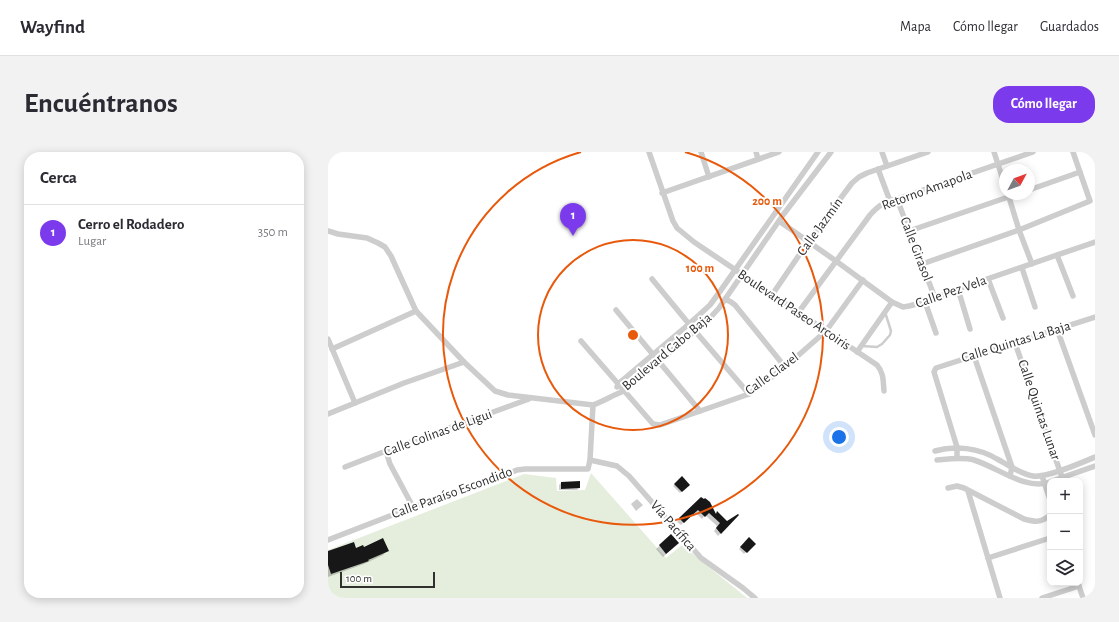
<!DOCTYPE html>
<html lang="es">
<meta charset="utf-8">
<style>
body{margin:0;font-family:"Alegreya Sans",sans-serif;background:#f2f2f3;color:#2b2b33}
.controls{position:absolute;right:12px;bottom:12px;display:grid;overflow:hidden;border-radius:8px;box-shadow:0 2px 10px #0003}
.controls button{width:36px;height:36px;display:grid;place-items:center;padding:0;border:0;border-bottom:1px solid #e1e1e2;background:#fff;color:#2b2b33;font:20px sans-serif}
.compass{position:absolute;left:671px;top:12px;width:36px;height:36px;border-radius:50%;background:#fff;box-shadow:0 2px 10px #0003;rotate:49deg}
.scale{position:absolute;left:12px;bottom:10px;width:95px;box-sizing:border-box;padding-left:4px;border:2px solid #303030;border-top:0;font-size:11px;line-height:14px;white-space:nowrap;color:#303030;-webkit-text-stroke:3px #fff;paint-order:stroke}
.you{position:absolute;left:511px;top:285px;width:14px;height:14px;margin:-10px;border:3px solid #fff;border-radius:50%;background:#1a73e8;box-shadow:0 0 0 6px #1a73e833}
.badge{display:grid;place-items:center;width:26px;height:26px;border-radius:50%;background:#7c3aed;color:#fff;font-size:13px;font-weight:700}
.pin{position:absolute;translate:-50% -33px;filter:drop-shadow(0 1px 2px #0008)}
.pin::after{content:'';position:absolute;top:21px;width:14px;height:12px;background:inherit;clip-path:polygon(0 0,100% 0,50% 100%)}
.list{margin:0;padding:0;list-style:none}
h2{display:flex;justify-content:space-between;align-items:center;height:52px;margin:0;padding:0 16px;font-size:17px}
h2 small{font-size:13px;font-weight:400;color:#7c7c81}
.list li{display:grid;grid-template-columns:26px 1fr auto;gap:12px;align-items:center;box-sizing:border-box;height:56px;padding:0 16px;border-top:1px solid #e1e1e2}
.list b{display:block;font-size:15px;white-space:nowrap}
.list p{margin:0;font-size:13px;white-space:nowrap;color:#7c7c81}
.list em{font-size:13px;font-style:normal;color:#7c7c81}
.icon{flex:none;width:22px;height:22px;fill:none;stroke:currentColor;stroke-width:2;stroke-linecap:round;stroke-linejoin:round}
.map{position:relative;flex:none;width:767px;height:446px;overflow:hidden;border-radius:16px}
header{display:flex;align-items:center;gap:24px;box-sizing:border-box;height:56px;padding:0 20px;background:#fff;border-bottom:1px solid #e1e1e2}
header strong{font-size:19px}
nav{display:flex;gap:22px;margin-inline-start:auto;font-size:14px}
.intro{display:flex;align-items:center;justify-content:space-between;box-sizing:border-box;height:96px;padding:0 24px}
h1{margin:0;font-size:28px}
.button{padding:10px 18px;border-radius:16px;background:#7c3aed;color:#fff;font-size:14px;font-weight:700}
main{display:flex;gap:24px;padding:0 24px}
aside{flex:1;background:#fff;border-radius:16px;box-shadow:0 2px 10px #0003}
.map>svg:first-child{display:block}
.green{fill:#e5eedd}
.shadow{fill:#0003}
.building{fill:#171717}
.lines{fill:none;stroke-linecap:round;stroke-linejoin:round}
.service{stroke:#cdcdcd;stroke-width:2.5}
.minor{stroke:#cdcdcd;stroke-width:5.5}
.ring{fill:none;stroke:#e8590c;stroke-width:2}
.labels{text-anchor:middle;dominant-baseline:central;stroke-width:4;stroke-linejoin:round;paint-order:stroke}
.street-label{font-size:14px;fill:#303030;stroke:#fff}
.centre{fill:#e8590c;stroke:#fff;stroke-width:2}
.ring-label{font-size:12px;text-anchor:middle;font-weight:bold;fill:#e8590c;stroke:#fff;stroke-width:4;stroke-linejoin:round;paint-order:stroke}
</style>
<header>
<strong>Wayfind</strong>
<nav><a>Mapa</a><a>Cómo llegar</a><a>Guardados</a></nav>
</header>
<div class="intro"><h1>Encuéntranos</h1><a class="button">Cómo llegar</a></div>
<main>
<aside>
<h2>Cerca<small></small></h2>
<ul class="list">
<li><span class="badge">1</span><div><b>Cerro el Rodadero</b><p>Lugar</p></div><em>350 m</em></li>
</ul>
</aside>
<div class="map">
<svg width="767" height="446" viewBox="0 0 767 446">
<rect width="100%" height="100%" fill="#fff"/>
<!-- green -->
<polygon class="green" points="263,321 338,406 354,393 419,446 0,446 0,398 196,322 228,326 229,339 257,338"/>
<!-- shadow -->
<g class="shadow">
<polygon points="354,326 361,333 352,341 345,334"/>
<polygon points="251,330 251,336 249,338 231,338 231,333 233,331"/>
<polygon points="373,346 387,363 389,360 399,370 408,365 390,384 386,379 389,374 377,363 374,367 367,360 353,373 349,370"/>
<polygon points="309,347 315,353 308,359 303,352"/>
<polygon points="343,384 347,394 335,405 328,397"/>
<polygon points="421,387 426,392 416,402 411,397"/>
<polygon points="35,396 59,399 55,403 36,412 0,425 0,400"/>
</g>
<!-- building -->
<g class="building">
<polygon points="354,324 362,333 354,340 346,332"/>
<polygon points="252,329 252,336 233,337 233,330"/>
<polygon points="373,345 376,347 377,346 382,350 388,362 389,359 399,369 410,362 411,363 393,382 388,376 392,371 381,361 377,365 370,358 356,371 351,366"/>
<polygon points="343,382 351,391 338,402 331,393"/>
<polygon points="421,385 428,392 419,401 412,395"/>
<polygon points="55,386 61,399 40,408 41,409 3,422 0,413 0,399 26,390 28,396 35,393 36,395"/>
</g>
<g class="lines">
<!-- service -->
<polyline class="service" points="534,194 549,195 554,192 562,183 563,179 557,160"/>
<!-- minor -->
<g class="minor">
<path d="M 321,0 L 345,69 L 349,76 L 366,90 L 549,213 C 556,221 555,229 556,239"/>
<polyline points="373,0 381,25"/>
<polyline points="428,0 430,7"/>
<polyline points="554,0 559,14"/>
<polyline points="666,0 677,34"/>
<polyline points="550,17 562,49"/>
<polyline points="701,38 752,20"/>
<polyline points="334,41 451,0"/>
<polyline points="680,42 691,78 704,112"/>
<polyline points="569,47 607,146"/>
<polyline points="451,69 508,109 564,150 575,155 581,154 597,150 630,137 767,90"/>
<path d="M 0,79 L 10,82 L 39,86 L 50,91 L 57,95 L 63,104 L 88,159 L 136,210 L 167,239 L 180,243 L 265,253 C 276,249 285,243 296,239 L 367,179 L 381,167 L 391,156 L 455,63 L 503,0"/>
<polyline points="581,79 689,42"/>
<polyline points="729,103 745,144"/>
<polyline points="594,112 691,78 762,49 745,0"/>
<polyline points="694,116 707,155"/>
<polyline points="324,127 361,172"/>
<polyline points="660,127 675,166"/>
<polyline points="630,137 642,177"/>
<polyline points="444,143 480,90 524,31 531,25 539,21 600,0"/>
<polyline points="397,147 403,150 407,153 457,215"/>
<polyline points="597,150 608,181"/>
<polyline points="288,158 372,259"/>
<path d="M 470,161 L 542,63 C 551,53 556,50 569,47 L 705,0"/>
<polyline points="729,177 767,283"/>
<polyline points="367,179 421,242"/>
<polyline points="0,187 27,251"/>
<polyline points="253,189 325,272 332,273 421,242 457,215 498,179 535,128"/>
<polyline points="687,191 734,325"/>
<polyline points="4,197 88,159"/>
<polyline points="529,200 564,150"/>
<polyline points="646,204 684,315 682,324"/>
<polyline points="289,235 290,232 361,172 382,153 393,138 490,0"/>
<polyline points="0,262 76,231 136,210"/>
<polyline points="58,299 62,312 85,355"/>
<path d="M 607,299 C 627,293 651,296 669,307 C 681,313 692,322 705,324 C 719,326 753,311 767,305"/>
<polyline points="629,306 629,295 606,220 608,216 767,165"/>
<polyline points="262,308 289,314 301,324 373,406 415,436 427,446"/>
<path d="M 609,308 C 621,307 634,305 646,308 C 669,315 698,339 722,330"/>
<polyline points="17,315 58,299 201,247"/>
<polyline points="714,324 722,348"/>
<polyline points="724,329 767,314"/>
<path d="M 620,336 L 629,334 L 636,336 L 696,367 C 707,370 713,371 722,363"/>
<polyline points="640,339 672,446"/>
<polyline points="0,388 85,355 177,323 189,318 197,317 260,317 262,308 265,253"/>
<polyline points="660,406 722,386"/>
<polyline points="750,431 755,446"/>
<polyline points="714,446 751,434"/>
</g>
</g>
<!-- distance rings -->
<g class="ring">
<circle cx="305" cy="183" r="95"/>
<path d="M357 0A190 190 0 1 1 253 0"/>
</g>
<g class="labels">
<!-- street labels -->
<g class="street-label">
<text transform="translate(599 38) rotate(-20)">Retorno Amapola</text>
<text transform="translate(492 75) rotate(-54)">Calle Jazmín</text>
<text transform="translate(588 97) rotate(69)">Calle Girasol</text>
<text transform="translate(623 140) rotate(-19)">Calle Pez Vela</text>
<text transform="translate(466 158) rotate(34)">Boulevard Paseo Arcoiris</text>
<text transform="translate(688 190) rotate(-17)">Calle Quintas La Baja</text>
<text transform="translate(339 200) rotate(-40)">Boulevard Cabo Baja</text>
<text transform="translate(444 222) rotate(-36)">Calle Clavel</text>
<text transform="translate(711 258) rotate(71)">Calle Quintas Lunar</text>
<text transform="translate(110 281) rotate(-20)">Calle Colinas de Ligui</text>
<text transform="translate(124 341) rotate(-20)">Calle Paraíso Escondido</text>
<text transform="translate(345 374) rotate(49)">Vía Pacífica</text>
</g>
</g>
<circle cx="305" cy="183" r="6" class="centre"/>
<g class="ring-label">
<text x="439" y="53">200 m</text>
<text x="372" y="120">100 m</text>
</g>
</svg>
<div class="controls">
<button>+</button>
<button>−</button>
<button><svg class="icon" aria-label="layers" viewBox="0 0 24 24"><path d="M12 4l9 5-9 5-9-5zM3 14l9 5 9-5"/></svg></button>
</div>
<svg class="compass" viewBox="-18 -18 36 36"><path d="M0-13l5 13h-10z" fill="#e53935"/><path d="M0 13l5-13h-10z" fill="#7c7c81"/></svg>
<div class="scale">100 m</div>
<div class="you"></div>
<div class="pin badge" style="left:245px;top:84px">1</div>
</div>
</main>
